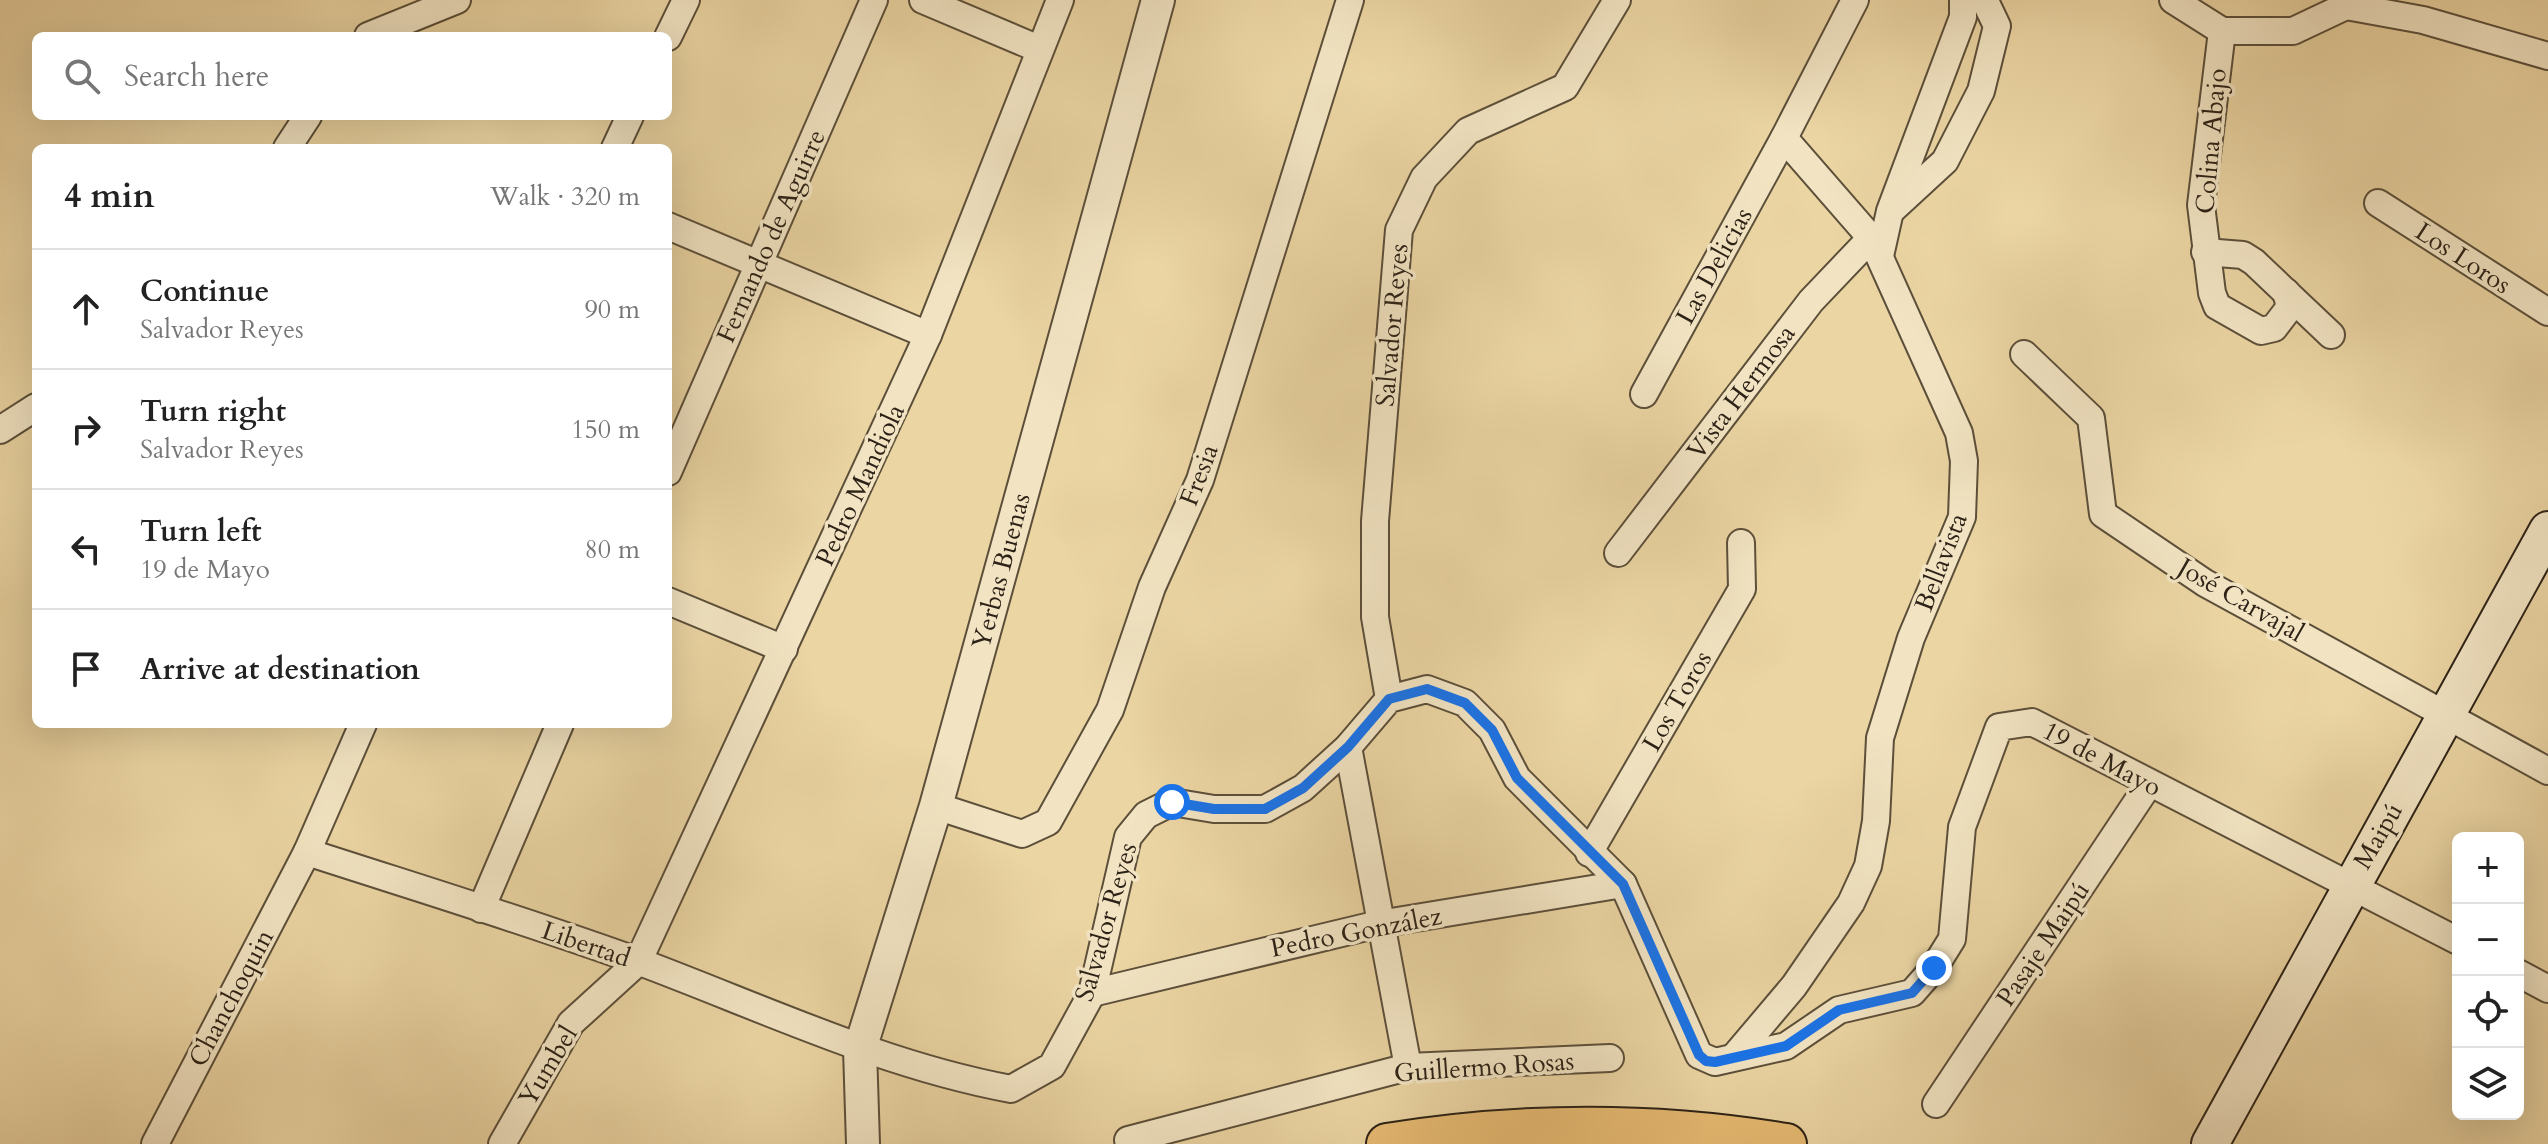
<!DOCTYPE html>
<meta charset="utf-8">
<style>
body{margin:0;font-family:Cardo,serif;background:#f2f2f2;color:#222}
.controls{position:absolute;right:24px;bottom:24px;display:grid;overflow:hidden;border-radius:12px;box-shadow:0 8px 32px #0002}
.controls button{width:72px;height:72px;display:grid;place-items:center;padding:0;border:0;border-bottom:2px solid #e0e0e0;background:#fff;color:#222;font:40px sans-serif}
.stop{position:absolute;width:24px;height:24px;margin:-18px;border:6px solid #1a73e8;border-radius:50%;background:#fff}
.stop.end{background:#1a73e8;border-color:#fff;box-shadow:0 2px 8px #0008}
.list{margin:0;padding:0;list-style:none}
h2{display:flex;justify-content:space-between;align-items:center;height:104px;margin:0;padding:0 32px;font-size:34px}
h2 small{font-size:26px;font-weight:400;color:#767676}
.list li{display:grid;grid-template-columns:52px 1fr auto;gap:24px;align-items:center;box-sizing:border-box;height:120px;padding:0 32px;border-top:2px solid #e0e0e0}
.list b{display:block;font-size:30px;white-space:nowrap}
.list p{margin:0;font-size:26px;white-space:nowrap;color:#767676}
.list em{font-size:26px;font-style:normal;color:#767676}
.icon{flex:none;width:44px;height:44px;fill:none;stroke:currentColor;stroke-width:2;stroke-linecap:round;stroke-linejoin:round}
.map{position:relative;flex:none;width:2548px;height:1144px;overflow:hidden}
.search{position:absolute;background:#fff;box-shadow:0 8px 32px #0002;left:32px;top:32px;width:640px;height:88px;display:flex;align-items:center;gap:20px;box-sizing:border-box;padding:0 28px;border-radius:12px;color:#767676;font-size:30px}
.panel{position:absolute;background:#fff;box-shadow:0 8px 32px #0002;left:32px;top:144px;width:640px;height:584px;border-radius:12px}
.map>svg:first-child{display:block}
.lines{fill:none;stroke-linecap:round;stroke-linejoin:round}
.minor-casing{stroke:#5c4f3a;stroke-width:30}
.tertiary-casing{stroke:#5c4f3a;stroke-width:36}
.secondary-casing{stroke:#2c2217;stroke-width:40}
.primary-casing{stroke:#2c2217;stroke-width:44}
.minor{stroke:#f2e4c3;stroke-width:26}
.tertiary{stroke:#f2e4c3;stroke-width:32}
.secondary{stroke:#f2e4c3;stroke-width:36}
.primary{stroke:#e6ba72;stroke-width:40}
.route{stroke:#1a73e8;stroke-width:10}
.labels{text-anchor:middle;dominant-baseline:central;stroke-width:7;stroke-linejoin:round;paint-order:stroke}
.street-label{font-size:26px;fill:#2c2217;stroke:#f2e4c3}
</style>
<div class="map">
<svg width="2548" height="1144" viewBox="0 0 2548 1144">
<rect width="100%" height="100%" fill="#ebd5a3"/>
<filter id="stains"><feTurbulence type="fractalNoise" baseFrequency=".0025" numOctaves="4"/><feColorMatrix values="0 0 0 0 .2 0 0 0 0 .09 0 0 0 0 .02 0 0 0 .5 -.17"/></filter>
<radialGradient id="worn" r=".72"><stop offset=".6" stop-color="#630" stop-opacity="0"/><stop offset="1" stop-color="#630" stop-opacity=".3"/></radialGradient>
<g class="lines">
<defs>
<g id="minor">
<polyline points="923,0 1039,49"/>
<polyline points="2173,0 2222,31 2293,31 2346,6 2423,20 2548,56"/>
<polyline points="2222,31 2201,205 2212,293 2217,306 2261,331 2274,328 2290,307 2286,292"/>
<polyline points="368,36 457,0"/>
<polyline points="668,37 686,0"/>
<polyline points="287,148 308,116"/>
<polyline points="615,148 630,116"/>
<polyline points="2378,203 2548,312"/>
<polyline points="1894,208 1945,161 1981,91 1997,26 1986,3"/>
<polyline points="668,226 928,335"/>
<polyline points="2205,252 2243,255 2254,262 2331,335"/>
<polyline points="1880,256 1890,211 1963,17 1963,0"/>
<polyline points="2024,354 2091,418 2103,514 2205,583 2548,771"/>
<polyline points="1644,394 1784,138"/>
<polyline points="0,430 36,407"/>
<polyline points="668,472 874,0"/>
<polyline points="1618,553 1811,301 1871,238"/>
<polyline points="668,601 784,649"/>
<polyline points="1389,699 1375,617 1375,521 1399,230 1424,178 1468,131 1565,87 1617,0"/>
<polyline points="1348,747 1408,1067"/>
<polyline points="936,806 1022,834 1048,822 1110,710 1152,587 1200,480 1350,0"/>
<path d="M 307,852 C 418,888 530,922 640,962 C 763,1008 882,1065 1011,1089 L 1052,1066 L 1092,993 L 1128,837 L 1146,815 L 1172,802 L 1214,809 L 1265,809 L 1303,788 L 1348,747 L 1389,699 L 1427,689 L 1465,703 L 1492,730 L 1517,778 L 1623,884 L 1699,1055 L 1715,1062 L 1786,1046 L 1839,1010 L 1912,993 L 1934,968 L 1952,939 L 1962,827 L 1999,727 L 2032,722 L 2458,941"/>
<polyline points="1589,853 1742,589 1741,543"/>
<polyline points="481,909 560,724"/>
<polyline points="2518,973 2548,989"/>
<polyline points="1092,993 1379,924 1623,884"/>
<polyline points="1734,1057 1794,986 1851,903 1868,866 1876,821 1880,738 1911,638 1962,517 1964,461 1959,433 1871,238 1784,138 1855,0"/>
<polyline points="1936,1104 2149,784"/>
<polyline points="1128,1140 1408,1067 1610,1058"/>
<polyline points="155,1144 307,852 363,724"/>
<polyline points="502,1144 571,1023 638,962 928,335 1060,0"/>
</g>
<polyline id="tertiary" points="863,1144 860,1049 936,806 1158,0"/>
<polyline id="secondary" points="2210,1144 2548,530"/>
<path id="primary" d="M 1387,1144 C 1518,1123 1654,1122 1786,1144"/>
</defs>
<!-- minor casing -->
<use href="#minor" class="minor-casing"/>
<!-- tertiary casing -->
<use href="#tertiary" class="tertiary-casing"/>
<!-- secondary casing -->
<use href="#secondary" class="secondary-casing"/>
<!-- primary casing -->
<use href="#primary" class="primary-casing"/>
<!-- minor -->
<use href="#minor" class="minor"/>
<!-- tertiary -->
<use href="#tertiary" class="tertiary"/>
<!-- secondary -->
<use href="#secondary" class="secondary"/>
<!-- primary -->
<use href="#primary" class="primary"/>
</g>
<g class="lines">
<!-- route -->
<polyline class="route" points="1172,802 1214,809 1265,809 1303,788 1348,747 1389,699 1427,689 1465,703 1492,730 1517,778 1623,884 1699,1055 1706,1061 1715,1062 1786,1046 1839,1010 1912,993 1934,968"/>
</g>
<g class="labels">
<!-- street labels -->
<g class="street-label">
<text transform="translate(2211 141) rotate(-85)">Colina Abajo</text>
<text transform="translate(771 236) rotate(-66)">Fernando de Aguirre</text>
<text transform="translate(2463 258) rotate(33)">Los Loros</text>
<text transform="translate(1714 266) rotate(-61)">Las Delicias</text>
<text transform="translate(1392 325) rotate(-85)">Salvador Reyes</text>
<text transform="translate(1741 392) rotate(-53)">Vista Hermosa</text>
<text transform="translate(1199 475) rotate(-69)">Fresia</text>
<text transform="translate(860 485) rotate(-65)">Pedro Mandiola</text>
<text transform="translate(1941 562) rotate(-69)">Bellavista</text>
<text transform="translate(1001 571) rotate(-75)">Yerbas Buenas</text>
<text transform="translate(2241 600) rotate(30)">José Carvajal</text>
<text transform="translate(1677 701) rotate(-60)">Los Toros</text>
<text transform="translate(2102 759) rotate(28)">19 de Mayo</text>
<text transform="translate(2378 836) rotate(-60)">Maipú</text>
<text transform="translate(1106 922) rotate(-74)">Salvador Reyes</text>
<text transform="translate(1356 932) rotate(-11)">Pedro González</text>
<text transform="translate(586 944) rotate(19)">Libertad</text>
<text transform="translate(2043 944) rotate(-56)">Pasaje Maipú</text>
<text transform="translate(231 998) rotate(-62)">Chanchoquin</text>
<text transform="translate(548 1066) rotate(-59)">Yumbel</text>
<text transform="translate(1484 1067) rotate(-4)">Guillermo Rosas</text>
</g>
</g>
<rect width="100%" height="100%" filter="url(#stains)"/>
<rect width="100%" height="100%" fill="url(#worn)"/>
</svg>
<div class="controls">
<button>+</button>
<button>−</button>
<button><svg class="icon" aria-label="locate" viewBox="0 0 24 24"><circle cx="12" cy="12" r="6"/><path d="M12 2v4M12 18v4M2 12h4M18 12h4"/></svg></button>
<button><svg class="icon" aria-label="layers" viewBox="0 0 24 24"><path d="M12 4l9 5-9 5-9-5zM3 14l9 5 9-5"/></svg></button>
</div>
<div class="stop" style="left:1172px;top:802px"></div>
<div class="stop end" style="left:1934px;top:968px"></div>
<div class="search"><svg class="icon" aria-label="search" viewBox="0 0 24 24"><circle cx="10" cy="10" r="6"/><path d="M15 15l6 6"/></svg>Search here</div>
<section class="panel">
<h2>4 min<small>Walk · 320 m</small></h2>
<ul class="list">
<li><svg class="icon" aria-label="ahead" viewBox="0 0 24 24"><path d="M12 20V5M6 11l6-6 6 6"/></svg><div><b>Continue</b><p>Salvador Reyes</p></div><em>90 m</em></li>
<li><svg class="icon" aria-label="right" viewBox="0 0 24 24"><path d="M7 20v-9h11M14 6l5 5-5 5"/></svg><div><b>Turn right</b><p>Salvador Reyes</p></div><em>150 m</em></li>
<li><svg class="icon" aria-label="left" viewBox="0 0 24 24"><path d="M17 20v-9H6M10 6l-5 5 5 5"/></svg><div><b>Turn left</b><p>19 de Mayo</p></div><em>80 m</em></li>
<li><svg class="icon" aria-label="arrive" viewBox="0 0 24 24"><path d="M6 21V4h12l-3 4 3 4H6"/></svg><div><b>Arrive at destination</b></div></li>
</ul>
</section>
</div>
